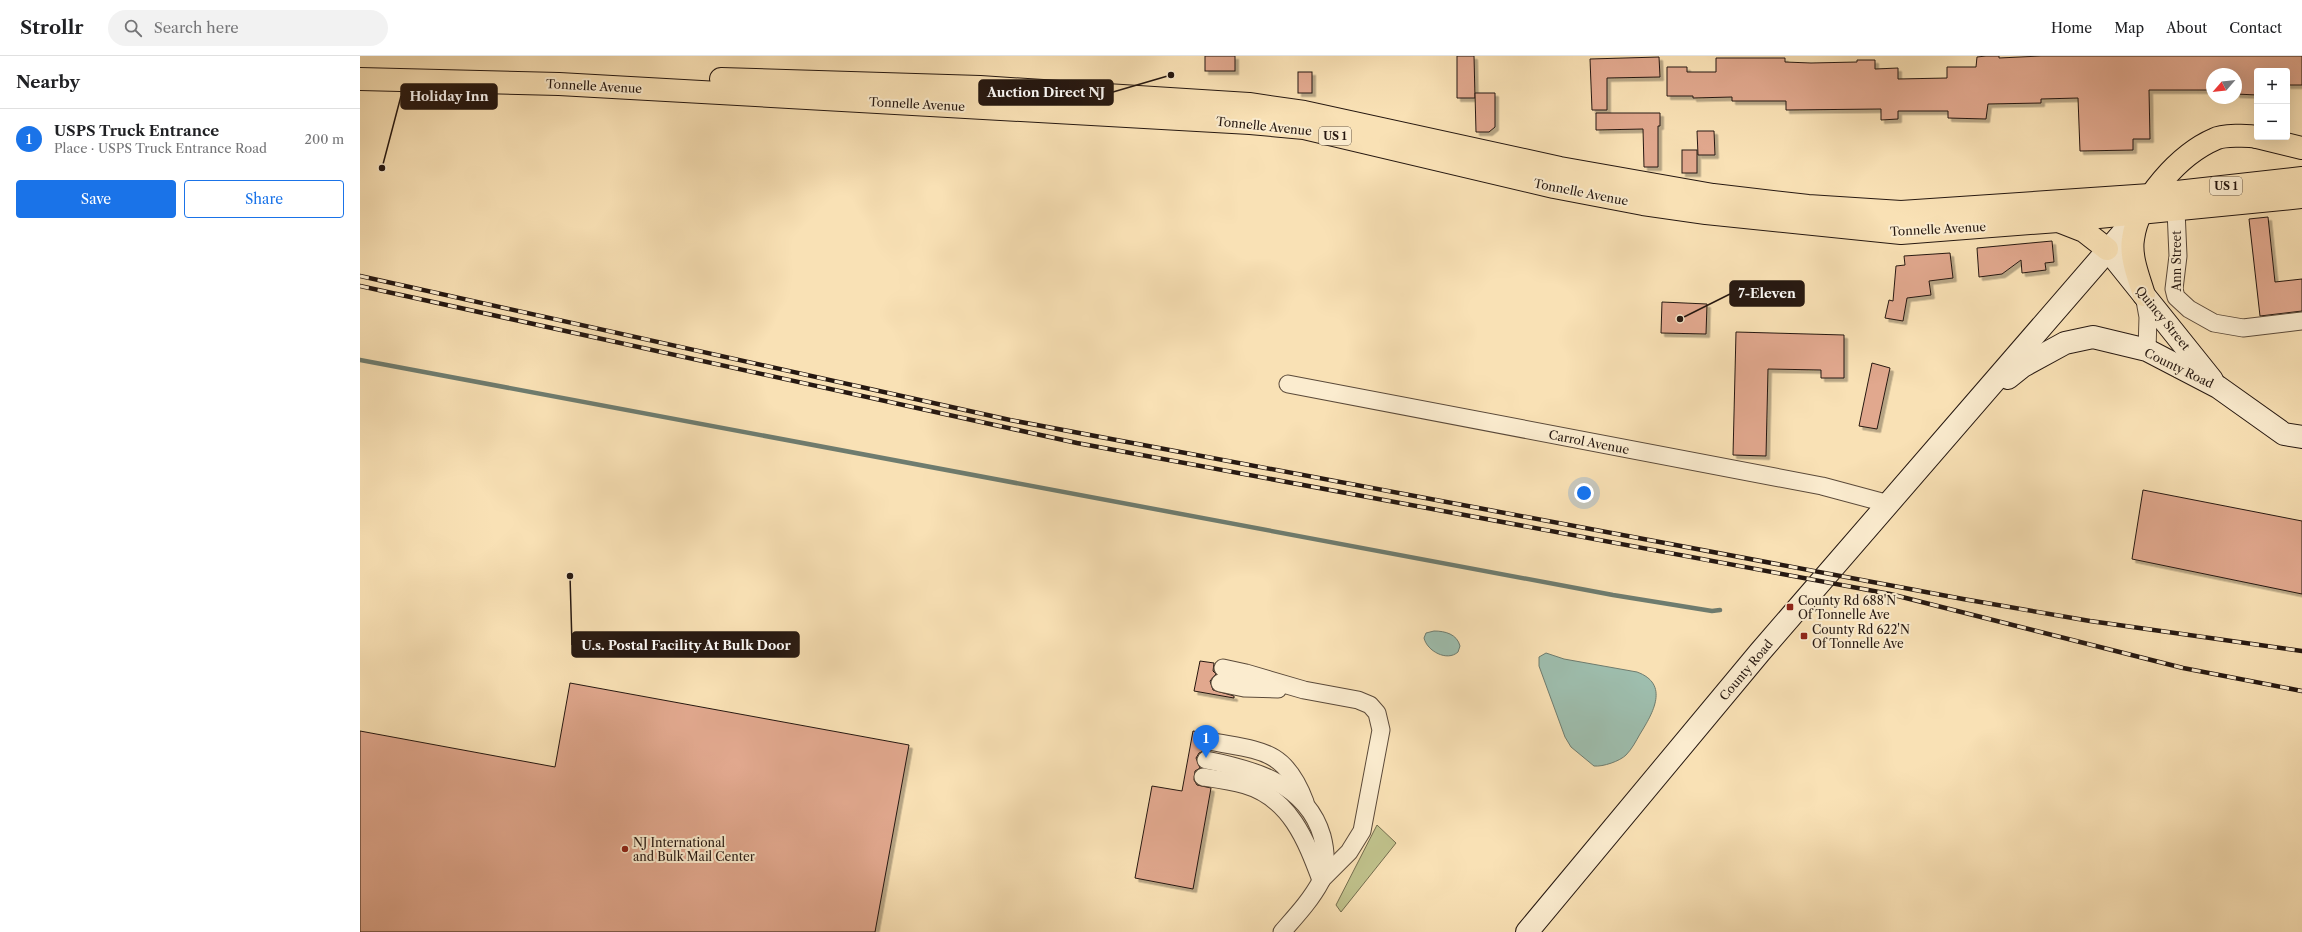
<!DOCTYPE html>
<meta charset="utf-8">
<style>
body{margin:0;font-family:"Libre Caslon Text",serif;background:#f2f2f2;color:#202124}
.controls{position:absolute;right:12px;top:12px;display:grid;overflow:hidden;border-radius:4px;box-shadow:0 4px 16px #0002}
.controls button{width:36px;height:36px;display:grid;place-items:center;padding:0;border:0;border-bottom:1px solid #e0e0e0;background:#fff;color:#202124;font:20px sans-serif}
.compass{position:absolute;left:1846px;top:12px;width:36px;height:36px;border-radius:50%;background:#fff;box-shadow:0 4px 16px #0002;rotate:242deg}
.you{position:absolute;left:1224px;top:437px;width:14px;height:14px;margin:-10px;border:3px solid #fff;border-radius:50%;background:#1a73e8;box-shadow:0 0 0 6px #1a73e833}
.badge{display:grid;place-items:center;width:26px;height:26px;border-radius:50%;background:#1a73e8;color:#fff;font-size:13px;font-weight:700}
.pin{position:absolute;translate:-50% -33px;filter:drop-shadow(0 1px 2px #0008)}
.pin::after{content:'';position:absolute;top:21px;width:14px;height:12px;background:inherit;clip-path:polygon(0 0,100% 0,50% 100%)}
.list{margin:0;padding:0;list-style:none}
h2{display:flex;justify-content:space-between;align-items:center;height:52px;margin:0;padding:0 16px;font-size:17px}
h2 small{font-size:13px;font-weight:400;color:#757577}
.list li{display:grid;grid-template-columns:26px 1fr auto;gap:12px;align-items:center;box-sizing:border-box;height:60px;padding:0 16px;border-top:1px solid #e0e0e0}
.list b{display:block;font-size:15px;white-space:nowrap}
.list p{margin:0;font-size:13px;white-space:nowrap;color:#757577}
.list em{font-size:13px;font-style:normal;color:#757577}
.actions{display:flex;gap:8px;padding:12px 16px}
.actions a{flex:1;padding:9px 0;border:1px solid #1a73e8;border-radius:4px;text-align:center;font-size:14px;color:#1a73e8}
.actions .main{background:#1a73e8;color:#fff}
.icon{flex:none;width:22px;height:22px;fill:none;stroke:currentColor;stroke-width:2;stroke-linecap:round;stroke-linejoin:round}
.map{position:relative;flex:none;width:1942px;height:876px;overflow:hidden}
header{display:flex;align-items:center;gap:24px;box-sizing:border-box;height:56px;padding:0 20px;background:#fff;border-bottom:1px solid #e0e0e0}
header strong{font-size:19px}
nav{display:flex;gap:22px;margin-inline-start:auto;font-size:14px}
.search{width:280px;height:36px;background:#f2f2f2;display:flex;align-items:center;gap:10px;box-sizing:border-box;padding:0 14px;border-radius:22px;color:#757577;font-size:15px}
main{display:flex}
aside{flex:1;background:#fff}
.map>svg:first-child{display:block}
.green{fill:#c0c28c;stroke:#736d4e}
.water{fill:#9ebeae;stroke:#6e7c6f}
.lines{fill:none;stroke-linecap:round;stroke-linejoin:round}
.stream{stroke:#6e7c6f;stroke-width:4.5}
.building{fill:#e1a88e;stroke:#261811;filter:url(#shadow)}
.street-casing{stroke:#5b4a3a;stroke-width:19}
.secondary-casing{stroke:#261811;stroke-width:24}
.highway-casing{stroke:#261811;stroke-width:24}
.street{stroke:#fbeccf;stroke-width:17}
.secondary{stroke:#fbeccf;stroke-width:22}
.highway{stroke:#f9e1b5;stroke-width:22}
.rail-casing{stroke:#261811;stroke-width:4.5}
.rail{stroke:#fbeccf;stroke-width:3;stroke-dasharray:9;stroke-linecap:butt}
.poi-dot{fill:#8f2418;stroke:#fbeccf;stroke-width:1.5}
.labels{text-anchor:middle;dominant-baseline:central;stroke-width:4;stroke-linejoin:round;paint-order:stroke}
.shield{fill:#fbeccf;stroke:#66584a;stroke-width:1}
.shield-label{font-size:11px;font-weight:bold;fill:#261811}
.street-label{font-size:12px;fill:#261811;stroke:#fbeccf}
.poi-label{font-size:12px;fill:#261811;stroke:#fbeccf;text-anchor:start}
.leader{fill:none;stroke:#261811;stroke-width:1.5}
.callout-dot{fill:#261811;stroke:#fbeccf;stroke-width:1.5}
.callout{fill:#261811;stroke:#261811;stroke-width:1.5}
.callout-label{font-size:13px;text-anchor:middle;font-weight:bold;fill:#fff}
</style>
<header>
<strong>Strollr</strong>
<div class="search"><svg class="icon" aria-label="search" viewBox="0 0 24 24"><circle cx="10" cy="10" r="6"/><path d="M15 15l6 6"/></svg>Search here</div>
<nav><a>Home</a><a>Map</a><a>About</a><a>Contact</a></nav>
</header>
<main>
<aside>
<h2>Nearby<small></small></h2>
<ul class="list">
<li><span class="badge">1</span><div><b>USPS Truck Entrance</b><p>Place · USPS Truck Entrance Road</p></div><em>200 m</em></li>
</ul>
<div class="actions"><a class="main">Save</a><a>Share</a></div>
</aside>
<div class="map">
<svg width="1942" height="876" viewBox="0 0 1942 876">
<defs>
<filter id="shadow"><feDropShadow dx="3.5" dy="3.5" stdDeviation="0" flood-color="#0004"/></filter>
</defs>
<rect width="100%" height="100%" fill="#f9e1b5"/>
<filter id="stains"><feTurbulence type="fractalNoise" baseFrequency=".005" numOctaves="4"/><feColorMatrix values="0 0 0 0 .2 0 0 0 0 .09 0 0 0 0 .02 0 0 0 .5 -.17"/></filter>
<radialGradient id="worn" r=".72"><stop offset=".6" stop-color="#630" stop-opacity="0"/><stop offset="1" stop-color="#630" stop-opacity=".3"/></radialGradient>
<!-- green -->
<polygon class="green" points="1017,769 1036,787 981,856 976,849"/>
<!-- water -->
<g class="water">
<path d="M 1074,575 C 1085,575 1097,578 1100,590 L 1098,596 C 1087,606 1067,595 1064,582 L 1066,577 Z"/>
<path d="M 1186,597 L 1204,603 L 1277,616 C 1310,628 1293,657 1280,678 C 1276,685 1272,693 1266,699 C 1260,705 1243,711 1234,710 L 1211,691 L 1205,681 L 1179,610 L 1179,601 Z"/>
</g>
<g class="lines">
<!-- stream -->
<polyline class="stream" points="0,304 1253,539 1352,555 1360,554"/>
</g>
<!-- building -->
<g class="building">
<rect x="845" y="0" width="30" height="15"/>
<polygon points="1097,0 1114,0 1115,42 1097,42"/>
<polygon points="1626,0 1639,0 1639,2 1681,0 1942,0 1942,29 1927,29 1927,15 1897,15 1897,39 1876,38 1876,18 1852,18 1852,34 1789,34 1790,83 1773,83 1773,94 1720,95 1718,42 1681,43 1681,47 1628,48 1626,63 1588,62 1588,55 1538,55 1538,63 1521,64 1521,53 1426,54 1426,45 1372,45 1372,41 1333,42 1333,40 1307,40 1307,11 1327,11 1327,16 1356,16 1356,2 1425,2 1425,6 1451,7 1497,6 1497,4 1515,4 1515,13 1538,12 1538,23 1587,22 1587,11 1616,11 1617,1"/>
<polygon points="1299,1 1300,21 1247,22 1247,54 1232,54 1230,3"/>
<rect x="938" y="16" width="14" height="21"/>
<polygon points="1115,37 1135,37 1135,71 1129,76 1116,76"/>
<polygon points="1236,57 1300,57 1300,70 1298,70 1298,111 1284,111 1283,73 1236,74"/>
<polygon points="1337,75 1354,75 1355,99 1338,99"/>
<rect x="1322" y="94" width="15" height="23"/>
<polygon points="1908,161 1915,226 1942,223 1942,255 1900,260 1889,163"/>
<polygon points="1692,185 1694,206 1685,207 1686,214 1662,217 1661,204 1642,218 1619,221 1617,192"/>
<polygon points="1590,197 1593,222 1569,225 1571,239 1547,242 1543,265 1525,262 1529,244 1533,245 1536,210 1545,209 1544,200"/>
<polygon points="1302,246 1347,248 1346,278 1301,277"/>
<polygon points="1376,276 1484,279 1484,322 1461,322 1461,314 1408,313 1406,400 1373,399"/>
<polygon points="1512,307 1530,312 1517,373 1499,370"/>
<polygon points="1783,434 1942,465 1942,538 1772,503"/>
<polygon points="840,605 854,607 853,615 856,618 850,625 853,634 874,640 874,642 834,635"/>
<polygon points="210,627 549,689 515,876 0,876 0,675 195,711"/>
<polygon points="833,675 844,677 839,683 840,688 846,694 839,697 836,702 840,712 835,715 834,724 837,729 851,732 833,833 775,822 792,730 822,735"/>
</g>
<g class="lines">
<defs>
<g id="street">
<polyline points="1816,154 1818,200 1814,233 1816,241 1829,253 1854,267 1883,272 1942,265"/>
<polyline points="1784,239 1788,261 1787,294"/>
<polyline points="928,328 1462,430 1529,448"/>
<polyline points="863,612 886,617 944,634 998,644 1010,649 1017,657 1021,674 1002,775 989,796 961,824"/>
<polyline points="860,627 884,632 918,633"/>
<path d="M 849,685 C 900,695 925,692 945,746"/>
<path d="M 846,704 C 893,713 947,728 962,780 C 966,795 967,810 961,825 C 951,844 936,860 922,876"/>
<path d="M 843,721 C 857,723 872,725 885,729 C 930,742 946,784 961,824"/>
</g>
<g id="secondary">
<polyline points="1747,193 1852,324"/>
<polyline points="1648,322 1663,310 1705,287 1733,281 1787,294 1858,331 1924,378 1942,381"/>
<polyline points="1167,876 1400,596 1780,157"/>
</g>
<g id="highway">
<polyline points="0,23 199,28 890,67 944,72 1194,131 1283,148 1346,157 1541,177 1698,165 1942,141"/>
<polyline points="361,23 620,31 889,48 944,56 1200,112 1353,139 1448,150 1541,156 1790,139 1942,122"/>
<polyline points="1897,81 1942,92"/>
<polyline points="1701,166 1724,175 1747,193"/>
<path d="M 1784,239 C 1779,222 1770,201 1773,183 C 1778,144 1820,98 1855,83 C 1862,79 1889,79 1897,81"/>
</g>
</defs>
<!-- street casing -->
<use href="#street" class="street-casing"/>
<!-- secondary casing -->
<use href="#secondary" class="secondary-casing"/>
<!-- highway casing -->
<use href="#highway" class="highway-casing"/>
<!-- street -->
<use href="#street" class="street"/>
<!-- secondary -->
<use href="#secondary" class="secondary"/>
<!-- highway -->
<use href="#highway" class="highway"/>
<defs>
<g id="rail">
<polyline points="0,220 650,364 1603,543 1730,565 1942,595"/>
<polyline points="0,230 717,387 1530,538 1823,612 1942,635"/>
</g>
</defs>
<!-- rail casing -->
<use href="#rail" class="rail-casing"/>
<!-- rail -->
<use href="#rail" class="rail"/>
</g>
<!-- markers -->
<g class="poi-dot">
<rect x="1426" y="547" width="8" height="8" rx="2"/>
<rect x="1440" y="576" width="8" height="8" rx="2"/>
<circle cx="265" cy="793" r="4"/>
</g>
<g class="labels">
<!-- shield labels -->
<g class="shield">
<rect x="959" y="71" width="32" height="18" rx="3"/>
<rect x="1850" y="121" width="32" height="18" rx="3"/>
</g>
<g class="shield-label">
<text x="975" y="80">US 1</text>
<text x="1866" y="130">US 1</text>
</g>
<!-- street labels -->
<g class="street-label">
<text transform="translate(234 30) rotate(3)">Tonnelle Avenue</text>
<text transform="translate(557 48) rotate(3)">Tonnelle Avenue</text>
<text transform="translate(904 70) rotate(6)">Tonnelle Avenue</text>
<text transform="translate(1221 136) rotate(11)">Tonnelle Avenue</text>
<text transform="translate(1578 173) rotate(-3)">Tonnelle Avenue</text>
<text transform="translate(1816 205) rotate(-90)">Ann Street</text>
<text transform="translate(1803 262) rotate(51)">Quincy Street</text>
<text transform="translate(1819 312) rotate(26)">County Road</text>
<text transform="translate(1229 386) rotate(11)">Carrol Avenue</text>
<text transform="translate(1386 614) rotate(-50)">County Road</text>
</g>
<!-- poi labels -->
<g class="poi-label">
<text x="1438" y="544">County Rd 688'N<tspan x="1438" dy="14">Of Tonnelle Ave</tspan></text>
<text x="1452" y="573">County Rd 622'N<tspan x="1452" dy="14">Of Tonnelle Ave</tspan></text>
<text x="273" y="786">NJ International<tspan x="273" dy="14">and Bulk Mail Center</tspan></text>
</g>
</g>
<!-- callouts -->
<path class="leader" d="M811 19L753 36M22 112L41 40M1320 263L1370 238M210 520L212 589"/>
<g class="callout-dot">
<circle cx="811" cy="19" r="4"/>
<circle cx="22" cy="112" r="4"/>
<circle cx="1320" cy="263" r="4"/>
<circle cx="210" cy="520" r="4"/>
</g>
<g class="callout">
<rect x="619" y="24" width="134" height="25" rx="4"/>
<rect x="41" y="28" width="96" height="25" rx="4"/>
<rect x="1370" y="225" width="74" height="25" rx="4"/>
<rect x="212" y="576" width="227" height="25" rx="4"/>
</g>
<g class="callout-label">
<text x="686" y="41">Auction Direct NJ</text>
<text x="89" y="45">Holiday Inn</text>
<text x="1407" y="242">7-Eleven</text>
<text x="326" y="594">U.s. Postal Facility At Bulk Door</text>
</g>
<rect width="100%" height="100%" filter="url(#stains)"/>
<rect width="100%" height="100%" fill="url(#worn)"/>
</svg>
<div class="controls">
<button>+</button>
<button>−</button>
</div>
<svg class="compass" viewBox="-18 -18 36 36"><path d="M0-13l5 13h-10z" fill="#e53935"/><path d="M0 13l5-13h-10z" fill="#757577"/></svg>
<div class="you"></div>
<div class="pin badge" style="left:846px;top:702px">1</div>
</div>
</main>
